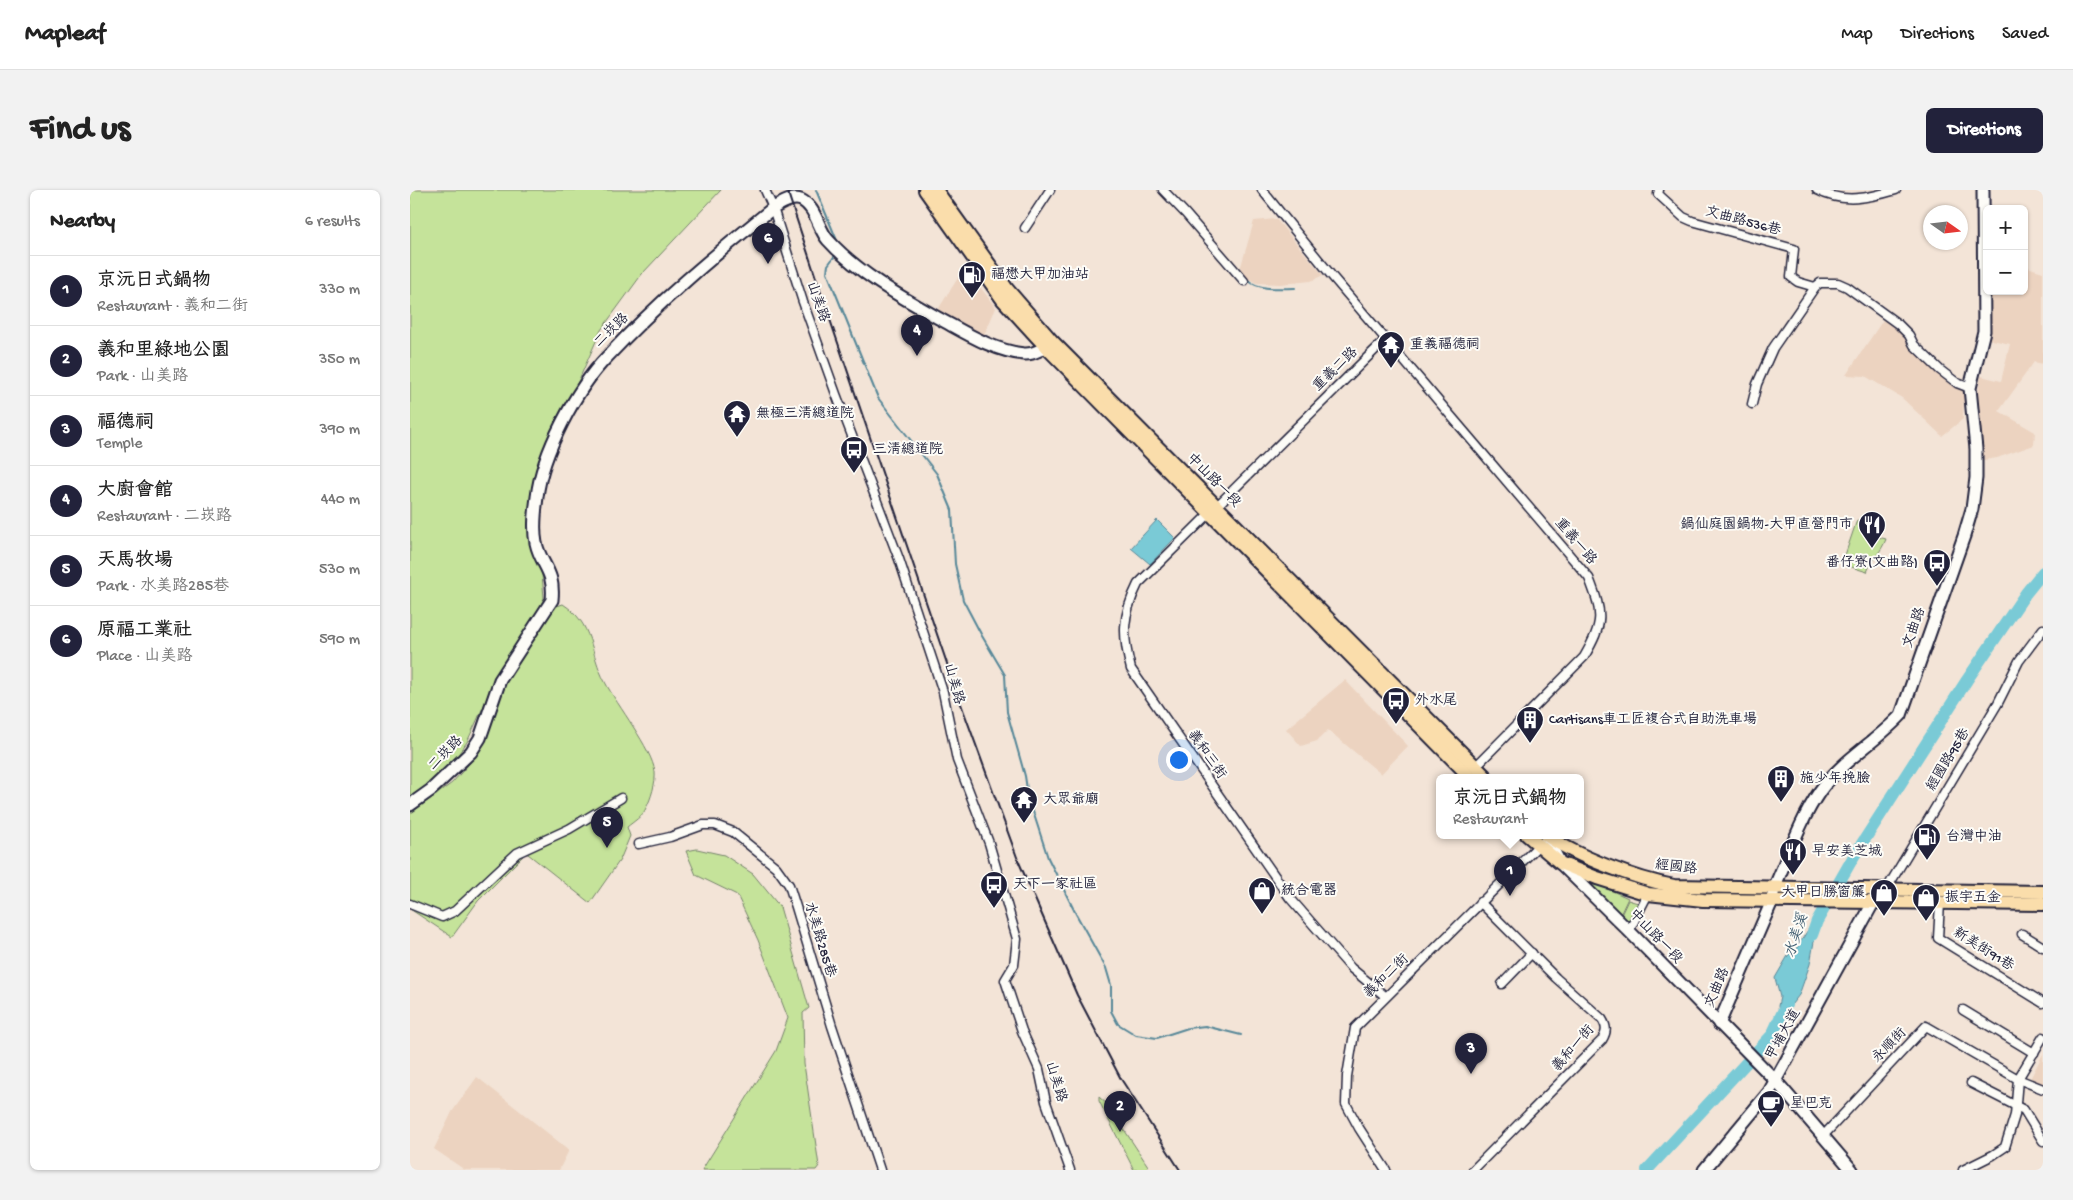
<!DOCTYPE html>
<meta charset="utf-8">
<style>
body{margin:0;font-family:"Gochi Hand","LXGW WenKai TC",sans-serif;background:#f2f2f2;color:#222}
.controls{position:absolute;right:15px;top:15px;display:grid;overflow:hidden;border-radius:8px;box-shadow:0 1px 4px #0004}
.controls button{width:45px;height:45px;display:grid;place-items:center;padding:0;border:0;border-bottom:1px solid #e0e0e0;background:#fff;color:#222;font:25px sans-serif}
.compass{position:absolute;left:1513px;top:15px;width:45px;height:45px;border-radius:50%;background:#fff;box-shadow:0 1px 4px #0004;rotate:104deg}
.you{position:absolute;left:768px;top:569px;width:18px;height:18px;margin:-12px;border:4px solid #fff;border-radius:50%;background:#1a73e8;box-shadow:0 0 0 8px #1a73e833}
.badge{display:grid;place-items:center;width:32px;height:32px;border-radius:50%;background:#22223b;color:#fff;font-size:16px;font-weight:700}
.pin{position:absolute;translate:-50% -41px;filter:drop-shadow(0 1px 2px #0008)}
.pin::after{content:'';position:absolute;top:26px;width:18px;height:15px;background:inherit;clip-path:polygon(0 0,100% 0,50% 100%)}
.popup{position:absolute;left:1026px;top:584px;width:148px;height:65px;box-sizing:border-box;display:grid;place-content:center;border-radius:8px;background:#fff;filter:drop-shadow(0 1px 4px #0005);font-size:16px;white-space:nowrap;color:#767676}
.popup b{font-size:19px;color:#222}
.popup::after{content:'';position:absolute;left:50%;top:100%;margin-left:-10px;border:10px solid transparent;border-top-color:#fff}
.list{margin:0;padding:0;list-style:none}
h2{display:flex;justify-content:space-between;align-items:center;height:65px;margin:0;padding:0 20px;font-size:21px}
h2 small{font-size:16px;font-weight:400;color:#767676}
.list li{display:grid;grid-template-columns:32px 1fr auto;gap:15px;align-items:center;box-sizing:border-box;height:70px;padding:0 20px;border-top:1px solid #e0e0e0}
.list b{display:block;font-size:19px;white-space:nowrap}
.list p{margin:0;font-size:16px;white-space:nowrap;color:#767676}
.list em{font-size:16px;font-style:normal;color:#767676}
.map{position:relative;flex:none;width:1633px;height:980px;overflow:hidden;border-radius:8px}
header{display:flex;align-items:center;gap:30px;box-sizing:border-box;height:70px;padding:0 25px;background:#fff;border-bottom:1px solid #e0e0e0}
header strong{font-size:24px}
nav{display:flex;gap:28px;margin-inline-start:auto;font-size:18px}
.intro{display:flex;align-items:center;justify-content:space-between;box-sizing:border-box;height:120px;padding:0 30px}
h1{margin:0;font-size:35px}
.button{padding:12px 22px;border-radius:8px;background:#22223b;color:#fff;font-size:18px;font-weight:700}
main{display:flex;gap:30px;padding:0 30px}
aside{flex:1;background:#fff;border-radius:8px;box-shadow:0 1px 4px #0004}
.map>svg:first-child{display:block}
.built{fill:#ecd3c0}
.green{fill:#c5e39a;stroke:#74826a}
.water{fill:#7acad6;stroke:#578798}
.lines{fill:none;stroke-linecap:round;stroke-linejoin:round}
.stream{stroke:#578798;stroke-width:2}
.river{stroke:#7acad6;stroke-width:12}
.street-casing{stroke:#22223b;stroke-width:11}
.secondary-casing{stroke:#22223b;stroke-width:15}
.primary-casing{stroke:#22223b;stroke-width:16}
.street{stroke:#fdfcf7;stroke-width:8}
.secondary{stroke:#fdfcf7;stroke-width:11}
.primary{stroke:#faddab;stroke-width:12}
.rail{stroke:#22223b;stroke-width:2}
.labels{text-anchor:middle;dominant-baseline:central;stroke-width:4;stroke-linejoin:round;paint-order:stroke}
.street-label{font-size:14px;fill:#22223b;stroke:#fdfcf7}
.poi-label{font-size:14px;fill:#22223b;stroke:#fdfcf7;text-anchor:start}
.water-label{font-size:15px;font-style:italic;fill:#415d71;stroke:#fdfcf7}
</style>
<header>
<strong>Mapleaf</strong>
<nav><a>Map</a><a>Directions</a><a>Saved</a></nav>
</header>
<div class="intro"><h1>Find us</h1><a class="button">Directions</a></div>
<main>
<aside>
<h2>Nearby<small>6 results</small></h2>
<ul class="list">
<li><span class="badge">1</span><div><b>京沅日式鍋物</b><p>Restaurant · 義和二街</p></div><em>330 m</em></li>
<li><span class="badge">2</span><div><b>義和里綠地公園</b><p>Park · 山美路</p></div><em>350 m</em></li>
<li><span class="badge">3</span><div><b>福德祠</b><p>Temple</p></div><em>390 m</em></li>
<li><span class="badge">4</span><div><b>大廚會館</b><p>Restaurant · 二崁路</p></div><em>440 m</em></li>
<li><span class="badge">5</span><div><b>天馬牧場</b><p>Park · 水美路285巷</p></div><em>530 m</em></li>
<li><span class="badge">6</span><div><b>原福工業社</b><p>Place · 山美路</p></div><em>590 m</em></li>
</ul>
</aside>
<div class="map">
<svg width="1633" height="980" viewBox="0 0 1633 980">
<rect width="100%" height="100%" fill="#f3e4d7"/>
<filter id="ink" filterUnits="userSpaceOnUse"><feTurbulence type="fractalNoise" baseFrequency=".02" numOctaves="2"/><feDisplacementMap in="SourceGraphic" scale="10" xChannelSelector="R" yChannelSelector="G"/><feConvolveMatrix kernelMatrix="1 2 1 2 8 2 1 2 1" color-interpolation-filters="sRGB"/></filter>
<g filter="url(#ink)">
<!-- built -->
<g class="built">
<polygon points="866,29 913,85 901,91 870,94 846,93 829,83 844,31"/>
<polygon points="1614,76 1633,82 1633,174 1624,172 1589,221 1625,242 1624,255 1587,268 1568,271 1568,204 1571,186 1591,191 1600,154 1578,149 1580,140 1580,101 1614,101"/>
<polygon points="555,77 586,118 574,145 527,121"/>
<polygon points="1475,127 1494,138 1501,153 1554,197 1553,229 1532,246 1492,208 1455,186 1436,185"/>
<polygon points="935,490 998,556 971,584 918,540 907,551 891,556 876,539"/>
<polygon points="1633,864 1633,894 1620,889"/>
<polygon points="67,887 159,960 149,980 55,980 24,959 42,922"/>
</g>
<!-- green -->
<g class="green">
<polygon points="0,0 311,0 232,84 191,140 132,273 127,325 134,408 125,428 109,449 89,483 57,552 42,573 0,609"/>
<path d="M 1447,330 L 1467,335 L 1464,346 L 1476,349 C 1472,361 1462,369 1457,382 L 1432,374 Z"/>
<path d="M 153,414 C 184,434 179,462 195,492 C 207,515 242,559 245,582 C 246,592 241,609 236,618 C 233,626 223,632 217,637 L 220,646 L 210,670 L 180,713 L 118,664 L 115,664 L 68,711 L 42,747 L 0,719 L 0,624 L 42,593 L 58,575 L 73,554 L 95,494 L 113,461 L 147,416 Z"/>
<polygon points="287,659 314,665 343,684 370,717 399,818 393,823 394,874 409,976 406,980 292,980 366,861 378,828 348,750 327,705 286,685 276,661"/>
<polygon points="1180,691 1218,708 1210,725 1179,694"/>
<polygon points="1218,710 1231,714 1221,734 1211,725"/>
<polygon points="689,907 698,915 738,976 736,980 724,980 689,911"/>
</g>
<!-- water -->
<g class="water">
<polygon points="747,330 765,348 740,374 721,358"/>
<polygon points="1408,729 1400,774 1389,805 1370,829 1368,816 1370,807 1365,788 1379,764 1384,762 1403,732"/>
</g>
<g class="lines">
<!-- stream -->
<g class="stream">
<polyline points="406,0 428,53"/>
<polyline points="426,64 418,75 417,82 468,208 527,284 542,320 545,374 553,410 572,446 595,485 597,522 615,586 618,606 638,668 666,724 696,778 701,795 701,821 708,834 726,845 747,848 778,838 795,836 831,845"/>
<path d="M 838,90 C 849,101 871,98 885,98"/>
</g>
<!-- river -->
<g class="river">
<polyline points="1402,745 1407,731 1444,666 1557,490 1616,403 1633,382"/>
<polyline points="1237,980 1362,845 1376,815"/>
</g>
<defs>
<g id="street">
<polyline points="355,0 363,18 393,112 426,204 489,369 533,502 547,570 579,653 607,749 604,775 595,790 612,841 629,879 636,912 660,980"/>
<polyline points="753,0 775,23 834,91"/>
<path d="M 852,0 L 921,85 L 1179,388 C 1193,424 1194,433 1174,467 L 1065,577"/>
<polyline points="1249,0 1248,4 1273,27 1282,31 1384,59 1381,87 1388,92 1405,97 1410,93 1428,93 1437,97 1488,134 1499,145 1504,155 1530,180 1547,193 1560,198"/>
<path d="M 1407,0 C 1433,14 1459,8 1486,0"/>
<polyline points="615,38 640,0"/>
<polyline points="1342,214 1347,194 1363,158 1405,97"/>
<polyline points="229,654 260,647 293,635 305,635 323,642 366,677 379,695 386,717 422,836 470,980"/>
<polyline points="1463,713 1476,700 1588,513 1609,471 1633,439"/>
<polyline points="1530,713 1528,748 1633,813"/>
<polyline points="0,714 32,727 45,721 107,663 159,639 211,608"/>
<polyline points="1219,741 1238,704"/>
<polyline points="1612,744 1633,757"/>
<polyline points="1092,794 1122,763"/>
<path d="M 975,806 L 941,778 L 880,708 L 721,479 C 712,445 712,426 728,394 L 976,149"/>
<polyline points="1553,820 1624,863"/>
<polyline points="1561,893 1614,920 1633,951"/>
<polyline points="1413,946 1516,836 1608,889 1633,899"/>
<polyline points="976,980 949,938 936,914 937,886 945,838 1131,653"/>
<path d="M 1063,980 L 1192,850 C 1197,842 1197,837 1192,829 L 1146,788 L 1070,712"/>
<polyline points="1553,980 1583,965 1595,957 1605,925 1608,889 1633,847"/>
</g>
<g id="secondary">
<path d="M 0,615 L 21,600 L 61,562 L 70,548 L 90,490 L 142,410 C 145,380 131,376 126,353 C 123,338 125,322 127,307 C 132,263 166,199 197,167 C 247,113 306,64 363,18 C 371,14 382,6 391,10 C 406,17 408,39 418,50 C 449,84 491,107 530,129 C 556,143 584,161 614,164 C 623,165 635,158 641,152"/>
<polyline points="1136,646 1150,673 1219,741 1366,891 1442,980"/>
<path d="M 1309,834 L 1362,711 L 1364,698 C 1378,667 1390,630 1410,601 C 1431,571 1466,552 1491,525 L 1554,346 L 1562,319 L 1566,288 L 1566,259 L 1560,198 L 1574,141 L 1573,0"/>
<polyline points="1294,980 1359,902 1463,713"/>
</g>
<g id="primary">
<polyline points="515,0 593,110 636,157 1060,587"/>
<polyline points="526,0 597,99 642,151 1076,587"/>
<polyline points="1117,645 1150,673 1187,688 1238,704 1293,710 1633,714"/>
<path d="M 1136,645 C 1167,667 1226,689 1264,696 L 1633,702"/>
</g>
</defs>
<!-- street casing -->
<use href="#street" class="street-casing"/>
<!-- secondary casing -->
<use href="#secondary" class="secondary-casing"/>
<!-- primary casing -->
<use href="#primary" class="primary-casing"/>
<!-- street -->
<use href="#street" class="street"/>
<!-- secondary -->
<use href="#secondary" class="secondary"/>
<!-- primary -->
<use href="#primary" class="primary"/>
<!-- rail -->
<polyline class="rail" points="377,0 413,109 547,503 608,670 667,805 711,889 770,980"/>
</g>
</g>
<!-- icons -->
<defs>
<symbol id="fuel-pin" viewBox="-11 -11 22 30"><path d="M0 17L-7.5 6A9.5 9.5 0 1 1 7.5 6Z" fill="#22223b" stroke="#fdfcf7"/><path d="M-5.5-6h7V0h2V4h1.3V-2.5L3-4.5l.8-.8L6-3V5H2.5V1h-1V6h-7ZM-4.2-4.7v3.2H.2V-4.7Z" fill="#fff"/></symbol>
<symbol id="temple-pin" viewBox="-11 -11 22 30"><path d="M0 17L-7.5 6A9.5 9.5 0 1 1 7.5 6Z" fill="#22223b" stroke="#fdfcf7"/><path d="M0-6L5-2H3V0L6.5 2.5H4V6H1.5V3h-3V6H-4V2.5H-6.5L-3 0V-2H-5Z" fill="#fff"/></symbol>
<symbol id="bus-pin" viewBox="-11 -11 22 30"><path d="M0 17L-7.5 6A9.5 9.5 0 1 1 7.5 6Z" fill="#22223b" stroke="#fdfcf7"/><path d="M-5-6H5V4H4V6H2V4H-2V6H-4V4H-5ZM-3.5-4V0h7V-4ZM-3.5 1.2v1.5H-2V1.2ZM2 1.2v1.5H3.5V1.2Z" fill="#fff"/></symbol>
<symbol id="restaurant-pin" viewBox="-11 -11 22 30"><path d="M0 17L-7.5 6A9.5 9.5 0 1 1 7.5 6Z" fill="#22223b" stroke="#fdfcf7"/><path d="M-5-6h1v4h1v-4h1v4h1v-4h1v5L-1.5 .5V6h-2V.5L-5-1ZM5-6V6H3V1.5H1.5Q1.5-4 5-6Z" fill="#fff"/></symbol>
<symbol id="building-pin" viewBox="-11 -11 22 30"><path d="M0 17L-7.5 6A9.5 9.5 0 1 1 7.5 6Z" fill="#22223b" stroke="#fdfcf7"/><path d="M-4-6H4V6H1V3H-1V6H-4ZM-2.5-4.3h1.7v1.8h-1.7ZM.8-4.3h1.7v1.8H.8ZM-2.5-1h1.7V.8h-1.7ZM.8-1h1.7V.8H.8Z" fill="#fff"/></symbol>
<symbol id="shop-pin" viewBox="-11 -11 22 30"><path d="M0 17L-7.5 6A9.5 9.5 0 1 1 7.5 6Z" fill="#22223b" stroke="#fdfcf7"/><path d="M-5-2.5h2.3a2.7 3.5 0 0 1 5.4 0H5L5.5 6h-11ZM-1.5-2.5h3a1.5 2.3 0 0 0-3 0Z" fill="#fff"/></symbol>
<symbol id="cafe-pin" viewBox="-11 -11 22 30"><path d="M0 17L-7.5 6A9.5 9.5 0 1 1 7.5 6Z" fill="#22223b" stroke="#fdfcf7"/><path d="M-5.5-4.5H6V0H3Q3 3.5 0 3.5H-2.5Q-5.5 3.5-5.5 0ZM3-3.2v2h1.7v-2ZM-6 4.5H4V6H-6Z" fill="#fff"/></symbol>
</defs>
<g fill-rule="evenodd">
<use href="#fuel-pin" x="546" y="69" width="32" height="43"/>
<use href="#temple-pin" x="965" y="139" width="32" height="43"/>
<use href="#temple-pin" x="311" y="208" width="32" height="43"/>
<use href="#bus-pin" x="428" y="244" width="32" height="43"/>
<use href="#restaurant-pin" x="1446" y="319" width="32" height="43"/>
<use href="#bus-pin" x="1511" y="357" width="32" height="43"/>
<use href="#bus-pin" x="970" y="495" width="32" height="43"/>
<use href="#building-pin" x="1104" y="514" width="32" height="43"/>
<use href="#building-pin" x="1355" y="573" width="32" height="43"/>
<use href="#temple-pin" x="598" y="594" width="32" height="43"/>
<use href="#fuel-pin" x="1501" y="631" width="32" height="43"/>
<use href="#restaurant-pin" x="1367" y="646" width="32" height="43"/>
<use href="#bus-pin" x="568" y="679" width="32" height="43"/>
<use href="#shop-pin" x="836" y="685" width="32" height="43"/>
<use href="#shop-pin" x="1458" y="687" width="32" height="43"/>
<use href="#shop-pin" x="1500" y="692" width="32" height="43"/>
<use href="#cafe-pin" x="1345" y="898" width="32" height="43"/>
</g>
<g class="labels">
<!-- street labels -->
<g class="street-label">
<text transform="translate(1333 32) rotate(15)">文曲路536巷</text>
<text transform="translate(407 112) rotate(71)">山美路</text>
<text transform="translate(202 141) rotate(-44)">二崁路</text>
<text transform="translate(926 180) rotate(-44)">重義二路</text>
<text transform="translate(803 291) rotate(45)">中山路一段</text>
<text transform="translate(1165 352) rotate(50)">重義一路</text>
<text transform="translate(1505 438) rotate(-71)">文曲路</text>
<text transform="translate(543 494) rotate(75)">山美路</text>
<text transform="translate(36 564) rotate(-46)">二崁路</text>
<text transform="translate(796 565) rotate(55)">義和三街</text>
<text transform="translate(1539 570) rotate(-59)">經國路95巷</text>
<text transform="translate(1266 678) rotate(7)">經國路</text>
<text transform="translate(1245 747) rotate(46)">中山路一段</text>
<text transform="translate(409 750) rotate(73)">水美路285巷</text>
<text transform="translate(1573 760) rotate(32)">新美街91巷</text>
<text transform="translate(977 787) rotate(-44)">義和二街</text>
<text transform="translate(1308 798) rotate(-67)">文曲路</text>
<text transform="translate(1374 845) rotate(-61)">甲埔大道</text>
<text transform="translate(1480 856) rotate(-46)">永順街</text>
<text transform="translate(1164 859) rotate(-49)">義和一街</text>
<text transform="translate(645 892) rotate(73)">山美路</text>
</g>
<!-- poi labels -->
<g class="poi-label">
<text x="581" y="85">福懋大甲加油站</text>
<text x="1000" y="155">重義福德祠</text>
<text x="346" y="224">無極三清總道院</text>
<text x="463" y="260">三清總道院</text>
<text x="1443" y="335" text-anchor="end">鍋仙庭園鍋物-大甲直營門市</text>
<text x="1508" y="373" text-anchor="end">番仔寮(文曲路)</text>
<text x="1005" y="511">外水尾</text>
<text x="1139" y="530">Cartisans車工匠複合式自助洗車場</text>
<text x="1390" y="589">施少年挽臉</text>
<text x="633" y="610">大眾爺廟</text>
<text x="1536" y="647">台灣中油</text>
<text x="1402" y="662">早安美芝城</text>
<text x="603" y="695">天下一家社區</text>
<text x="871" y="701">統合電器</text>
<text x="1455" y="703" text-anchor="end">大甲日勝窗簾</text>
<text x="1535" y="708">振宇五金</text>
<text x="1380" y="914">星巴克</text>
</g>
<!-- water labels -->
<g class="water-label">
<text transform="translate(1387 746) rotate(-72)">水美溪</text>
</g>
</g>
</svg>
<div class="controls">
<button>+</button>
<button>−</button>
</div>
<svg class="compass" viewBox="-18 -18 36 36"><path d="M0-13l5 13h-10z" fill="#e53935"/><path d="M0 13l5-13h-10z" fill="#767676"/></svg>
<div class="you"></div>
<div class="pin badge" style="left:1100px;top:706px">1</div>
<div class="popup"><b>京沅日式鍋物</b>Restaurant</div>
<div class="pin badge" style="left:710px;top:942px">2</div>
<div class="pin badge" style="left:1061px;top:884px">3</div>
<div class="pin badge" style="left:507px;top:166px">4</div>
<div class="pin badge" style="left:197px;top:658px">5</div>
<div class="pin badge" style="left:358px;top:74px">6</div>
</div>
</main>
